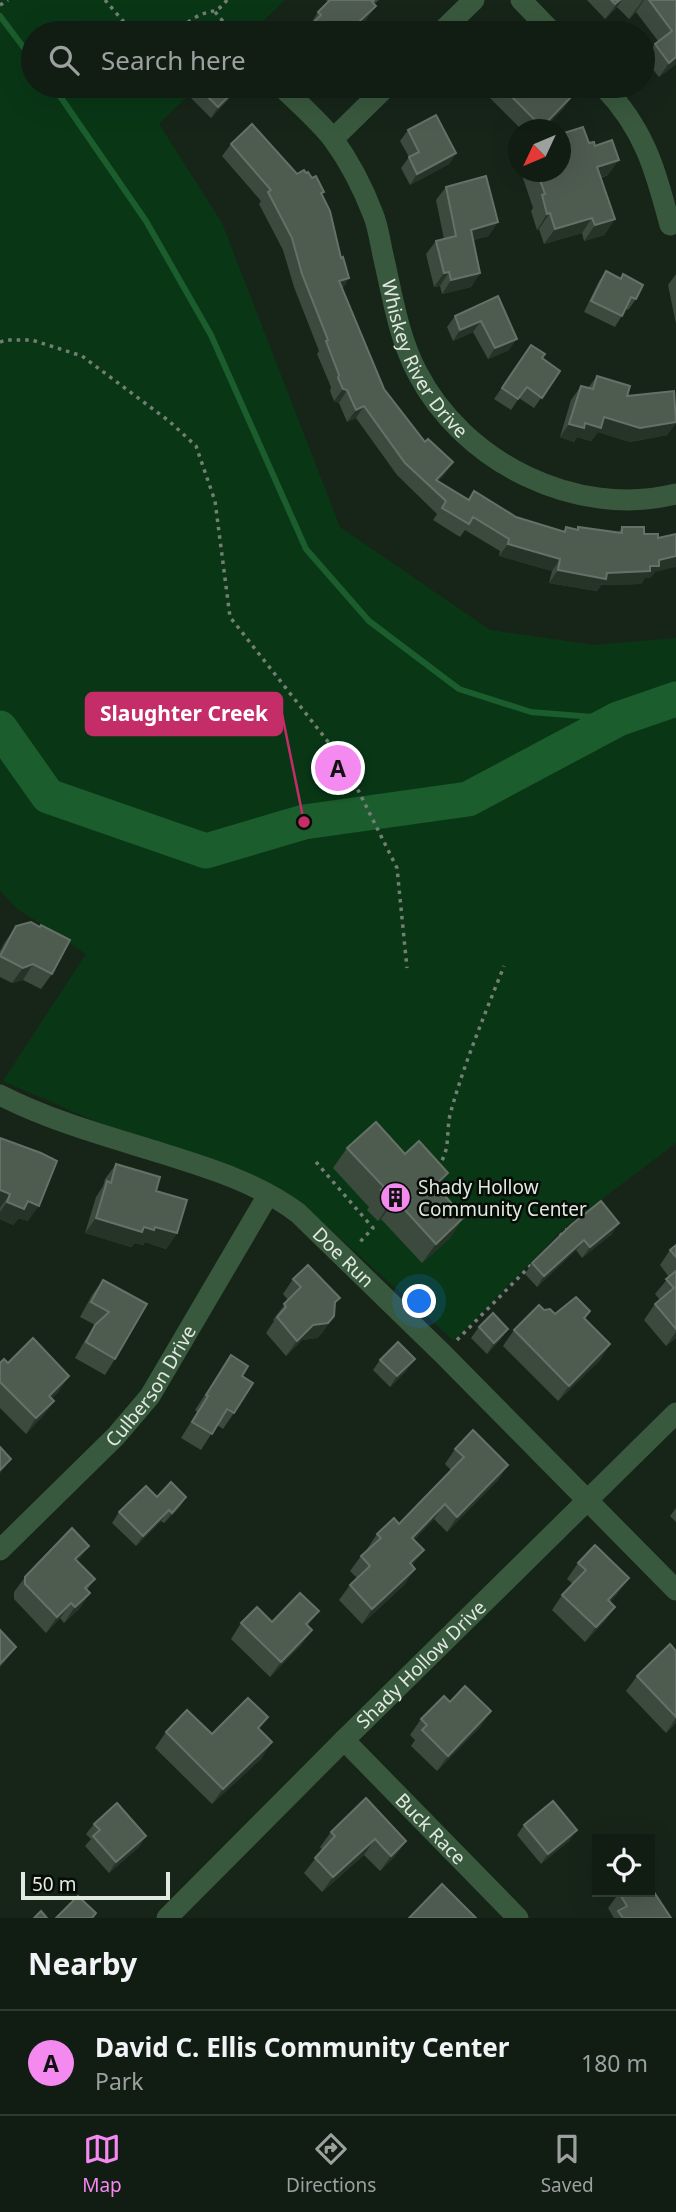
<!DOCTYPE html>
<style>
body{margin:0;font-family:"Noto Sans",sans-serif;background:#1e2921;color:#f1f3f6}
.controls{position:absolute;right:21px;bottom:21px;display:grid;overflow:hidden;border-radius:0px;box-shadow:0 7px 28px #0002}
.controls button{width:63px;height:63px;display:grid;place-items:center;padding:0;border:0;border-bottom:2px solid #303a33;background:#111c13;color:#f1f3f6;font:35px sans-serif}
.compass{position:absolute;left:508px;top:119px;width:63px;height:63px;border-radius:50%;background:#111c13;box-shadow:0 7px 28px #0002;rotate:226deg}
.scale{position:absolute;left:21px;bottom:18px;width:149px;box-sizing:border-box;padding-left:7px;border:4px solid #e1e9e1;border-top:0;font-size:19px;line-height:24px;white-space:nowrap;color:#e1e9e1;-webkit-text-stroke:5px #070c07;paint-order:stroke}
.you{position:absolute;left:420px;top:1302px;width:24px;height:24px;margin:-18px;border:5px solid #fff;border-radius:50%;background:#1a73e8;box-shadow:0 0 0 10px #1a73e833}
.badge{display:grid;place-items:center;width:46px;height:46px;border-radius:50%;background:#f489f0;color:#111;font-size:23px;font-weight:700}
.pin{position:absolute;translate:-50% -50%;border:4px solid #fff;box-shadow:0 2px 7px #0006}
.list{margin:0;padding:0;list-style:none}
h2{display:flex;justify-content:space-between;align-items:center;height:91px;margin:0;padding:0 28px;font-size:30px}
h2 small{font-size:23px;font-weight:400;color:#9ca1a0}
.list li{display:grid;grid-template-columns:46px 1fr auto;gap:21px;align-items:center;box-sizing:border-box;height:105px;padding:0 28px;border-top:2px solid #303a33}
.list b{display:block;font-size:26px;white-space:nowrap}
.list p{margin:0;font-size:23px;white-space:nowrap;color:#9ca1a0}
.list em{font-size:23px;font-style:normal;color:#9ca1a0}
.icon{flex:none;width:38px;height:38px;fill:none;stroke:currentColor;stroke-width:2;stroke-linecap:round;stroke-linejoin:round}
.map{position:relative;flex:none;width:676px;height:1918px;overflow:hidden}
.search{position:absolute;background:#111c13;box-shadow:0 7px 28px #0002;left:21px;right:21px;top:21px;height:77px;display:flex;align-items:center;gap:18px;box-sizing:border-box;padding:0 24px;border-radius:38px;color:#9ca1a0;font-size:26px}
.sheet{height:196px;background:#111c13}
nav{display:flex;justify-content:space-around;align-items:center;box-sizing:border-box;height:98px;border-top:2px solid #303a33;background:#111c13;font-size:19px;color:#9ca1a0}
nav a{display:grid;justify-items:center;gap:4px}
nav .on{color:#f489f0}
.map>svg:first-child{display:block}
.green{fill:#093716}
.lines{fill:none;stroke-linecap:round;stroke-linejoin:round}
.stream{stroke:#1b5d2c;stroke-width:6}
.river{stroke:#1b5d2c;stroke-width:35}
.path{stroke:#737e74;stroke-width:3.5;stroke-dasharray:3.5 5;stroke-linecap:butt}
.minor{stroke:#39593e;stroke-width:21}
.wall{fill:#3c4a3d}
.shaded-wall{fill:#263427}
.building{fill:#4e5b4f;stroke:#657166;stroke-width:2}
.labels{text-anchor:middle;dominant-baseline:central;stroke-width:5;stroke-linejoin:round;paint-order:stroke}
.street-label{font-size:19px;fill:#e1e9e1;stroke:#070c07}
.poi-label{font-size:19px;fill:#e1e9e1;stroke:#070c07;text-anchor:start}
.leader{fill:none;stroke:#c52d68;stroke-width:2.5}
.callout-dot{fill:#c52d68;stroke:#070c07;stroke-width:2.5}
.callout{fill:#c52d68;stroke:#c52d68;stroke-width:2.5}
.callout-label{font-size:21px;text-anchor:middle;font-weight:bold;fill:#fff}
</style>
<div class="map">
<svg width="676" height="1918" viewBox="0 0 676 1918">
<rect width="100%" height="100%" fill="#172519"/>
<!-- green -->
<polygon class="green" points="0,0 285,0 251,33 33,33 33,86 198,86 159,124 222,223 340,527 490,630 594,645 676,638 676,1143 565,1227 454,1341 319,1219 3,1081 86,954 15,907 0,890"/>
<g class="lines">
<!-- stream -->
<g class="stream">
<polyline points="0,16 33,60"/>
<polyline points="53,86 146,221 211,335 306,549 369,621 459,689 531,712 618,719"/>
</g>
<!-- river -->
<polyline class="river" points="0,728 48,796 206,851 304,822 468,799 618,719 676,699"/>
<!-- path -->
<g class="path">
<polyline points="105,0 123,21 145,33"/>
<polyline points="0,5 8,0"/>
<polyline points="215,12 233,33"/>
<path d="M 165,33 C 178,31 185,23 196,17 C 210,9 216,15 227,0"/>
<polyline points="0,342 6,340 32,340 82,356 169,421 196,446 215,501 230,617 344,762 397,868 407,968"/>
<polyline points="316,1162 373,1228 359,1243"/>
<path d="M 437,1167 C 452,1151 445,1131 451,1111 C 465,1061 485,1014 504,966"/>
<polyline points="560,1236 567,1229"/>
<polyline points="457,1340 533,1263"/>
</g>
<!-- minor -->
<g class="minor">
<polyline points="521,0 553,33"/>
<polyline points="440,33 474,0"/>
<path id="s1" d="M 281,86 C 298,103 318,120 333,139 C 349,161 363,188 373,214 C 378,226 380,241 383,255 C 392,293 398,336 417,372 C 463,462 576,519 676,494"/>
<path d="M 603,86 C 645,130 655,169 670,225"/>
<polyline points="333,139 387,86"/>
<path id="s2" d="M 0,1095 C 51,1121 106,1136 161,1153 C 209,1168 258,1183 298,1213 L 443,1354 L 676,1590"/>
<path id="s3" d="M 0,1550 L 116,1436 L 150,1396 L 268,1195"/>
<path id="s4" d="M 344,1740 L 518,1918"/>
<path id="s5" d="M 167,1918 L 344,1740 L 676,1413"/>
</g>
</g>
<!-- wall -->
<g class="wall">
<polygon points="326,0 379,0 374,4 366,20 352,33 305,33 318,12 328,2"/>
<polygon points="587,0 676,0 676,64 659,77 644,58 655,44 658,41 636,12 629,19 617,7 605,19"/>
<polygon points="186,86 235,86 237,88 229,99 211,118 183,90"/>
<polygon points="478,86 549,86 564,108 543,130 522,130"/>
<polygon points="408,130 456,153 449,164 410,185 401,168 409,157 400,141"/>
<polygon points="589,143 608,175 601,178 615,219 604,235 584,241 582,233 544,244 539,229 537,230 531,211 533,208 521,172 561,172"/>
<polygon points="231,144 297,174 306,173 324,192 322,195 341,258 349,278 342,289 384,389 425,442 453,462 444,475 438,481 468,499 474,491 516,517 564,531 566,527 576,530 578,527 618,533 622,527 644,534 655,572 650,578 645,578 641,584 601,585 597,591 549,583 552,571 499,556 500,551 465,530 460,537 433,520 437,514 397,475 356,418 347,422 339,403 334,401 330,391 331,387 317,354 319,351 294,287 283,250 259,204 261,201 222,156"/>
<polygon points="446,187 489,236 473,240 480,273 471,287 442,294 440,286 434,287 426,254 436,241 444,239 436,200"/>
<polygon points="606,271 621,278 623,274 636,299 628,310 626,309 615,327 584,312 599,281"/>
<polygon points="676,274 676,324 668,285"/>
<polygon points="498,296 509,350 488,359 473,332 453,341 447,327 455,316"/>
<polygon points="531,345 542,358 560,371 534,408 519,398 511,410 494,399"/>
<polygon points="597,376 627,396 676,412 676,423 667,435 630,442 598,432 591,441 577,437 574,442 560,437 571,400 581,386 588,388"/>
<polygon points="16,926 40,927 52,974 41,989 23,980 12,983 0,977 0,951 5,942"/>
<polygon points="0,1138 28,1221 19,1218 13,1225 0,1219"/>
<polygon points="347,1148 405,1154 448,1173 437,1188 451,1237 422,1263 381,1219 378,1221 367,1210 369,1207 333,1168"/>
<polygon points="116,1164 156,1191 177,1233 166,1249 145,1242 143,1245 135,1243 131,1247 85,1233 96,1197 103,1186 105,1179"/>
<polygon points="571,1225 612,1234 582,1258 576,1250 537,1287 525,1274 532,1263"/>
<polygon points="676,1245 676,1338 666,1346 644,1320 655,1304 660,1300 655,1294 669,1277 660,1265 670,1250"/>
<polygon points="293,1279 340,1298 335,1304 323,1332 317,1338 302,1340 286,1356 266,1333 274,1321 273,1320 288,1300 283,1294"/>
<polygon points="103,1280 115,1359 105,1375 75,1358 85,1340 95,1325 80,1317 92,1295"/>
<polygon points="544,1310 555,1314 585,1319 610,1344 600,1360 558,1401 503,1346 514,1330"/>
<polygon points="479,1327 508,1329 501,1339 487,1354 471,1338"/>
<polygon points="231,1355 242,1376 234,1413 223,1429 217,1425 201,1450 181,1438 197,1412 195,1410"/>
<polygon points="380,1360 407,1370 390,1387 373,1370"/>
<polygon points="0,1363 8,1363 69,1376 58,1392 52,1398 54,1401 43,1416 26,1434 0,1408"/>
<polygon points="455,1449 508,1465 498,1480 447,1532 434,1519 414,1540 412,1566 405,1584 362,1624 339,1600 350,1585 357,1578 350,1571 361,1556 367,1550 367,1549 377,1534 399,1524 451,1470 445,1464"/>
<polygon points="157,1497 186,1497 179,1508 164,1523 161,1521 136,1546 112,1523 119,1512"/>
<polygon points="676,1508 676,1522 670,1516"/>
<polygon points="78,1561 95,1579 87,1590 90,1593 79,1609 64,1623 60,1618 46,1633 14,1599 14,1592 25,1577"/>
<polygon points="578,1563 618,1593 610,1602 615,1607 604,1622 585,1642 552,1610 562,1595 573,1584 567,1579"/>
<polygon points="272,1622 308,1626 312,1630 301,1645 270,1677 231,1639 241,1623"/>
<polygon points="676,1651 676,1723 666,1733 626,1691 637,1676"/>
<polygon points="450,1702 481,1726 437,1771 411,1746 415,1740 410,1735 421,1719"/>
<polygon points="260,1730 262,1758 212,1804 155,1748 166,1732 212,1734"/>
<polygon points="94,1824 146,1836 139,1847 109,1873 85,1846 91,1839 86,1834"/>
<polygon points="524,1825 570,1840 541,1864 517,1835"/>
<polygon points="331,1832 406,1841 395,1856 380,1871 364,1855 322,1892 304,1873 322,1850 320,1847"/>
<polygon points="619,1893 671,1918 614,1918 608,1908"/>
</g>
<!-- shaded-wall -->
<g class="shaded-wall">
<polygon points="620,0 622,0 617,7 605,19"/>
<polygon points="643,0 644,0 636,12 629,19"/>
<polygon points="376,6 366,20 352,33 347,33"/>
<polygon points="676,57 676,64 659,77 669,63"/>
<polygon points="237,88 229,99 211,118 218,107"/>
<polygon points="573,95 564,108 543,130 540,130"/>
<polygon points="456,153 449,164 410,185 417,174"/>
<polygon points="619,160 608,175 586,182 597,167"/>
<polygon points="550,213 539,229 537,230 547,214"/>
<polygon points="592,218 582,233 544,244 555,229"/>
<polygon points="615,219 604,235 584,241 595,225"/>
<polygon points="498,222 489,236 462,243 471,230"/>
<polygon points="449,272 440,286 434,287 444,273"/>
<polygon points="480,273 471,287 442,294 451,280"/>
<polygon points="349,278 341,291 339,281"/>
<polygon points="481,321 473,332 453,341 460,330"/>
<polygon points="517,339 509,350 488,359 495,348"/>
<polygon points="343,389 347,390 339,403 334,401"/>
<polygon points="364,406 356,418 347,422 356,410"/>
<polygon points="604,417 676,422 676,423 667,435 630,442 598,432 591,441 577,437 574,442 560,437 569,424 585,423"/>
<polygon points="453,462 444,475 431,488 436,480"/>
<polygon points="508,544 560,559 552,571 499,556"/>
<polygon points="676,556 676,567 655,572 650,578 645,578 641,584 601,585 597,591 549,583 558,570 607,573 650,566 659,560"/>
<polygon points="33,964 23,980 12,983 23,968"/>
<polygon points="448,1173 434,1192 435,1185"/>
<polygon points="0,1190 10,1194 0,1208"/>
<polygon points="395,1199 381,1219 378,1221 392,1201"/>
<polygon points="28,1201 39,1206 28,1221 19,1218 13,1225 0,1219 0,1212 7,1202"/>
<polygon points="464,1217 451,1237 422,1263 436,1244"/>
<polygon points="96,1218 144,1227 155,1227 177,1233 166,1249 145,1242 143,1245 135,1243 131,1247 85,1233"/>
<polygon points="619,1223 612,1234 582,1258 590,1247"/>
<polygon points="584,1240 576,1250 537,1287 544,1276"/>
<polygon points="334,1316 323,1332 317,1338 302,1340 286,1356 297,1341 313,1325"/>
<polygon points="508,1329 501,1339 487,1354 494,1343"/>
<polygon points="676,1332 676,1338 666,1346"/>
<polygon points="610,1344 600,1360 558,1401 569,1386"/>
<polygon points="415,1359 407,1370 390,1387 397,1376"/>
<polygon points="69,1376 58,1392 38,1412 49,1396"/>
<polygon points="54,1401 43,1416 26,1434 36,1418"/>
<polygon points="11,1459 0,1474 0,1470"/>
<polygon points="508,1465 498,1480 447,1532 457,1517"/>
<polygon points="186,1497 179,1508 164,1523 172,1513"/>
<polygon points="445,1504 434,1519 402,1553 412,1538"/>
<polygon points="169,1510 161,1521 136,1546 143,1536"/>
<polygon points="89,1546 78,1561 75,1559"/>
<polygon points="424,1550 413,1565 399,1578 410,1563"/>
<polygon points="415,1569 405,1584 362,1624 372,1609"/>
<polygon points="629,1578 618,1593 597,1615 608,1600"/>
<polygon points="90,1593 79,1609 64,1623 75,1607"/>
<polygon points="71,1603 60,1618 46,1633 57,1617"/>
<polygon points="615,1607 604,1622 585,1642 596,1627"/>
<polygon points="319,1611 308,1626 306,1624"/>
<polygon points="312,1630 301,1645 270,1677 281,1662"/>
<polygon points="16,1647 5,1662 0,1668 0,1664"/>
<polygon points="491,1711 481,1726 437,1771 448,1756"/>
<polygon points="676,1718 676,1723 666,1733"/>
<polygon points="272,1742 262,1758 212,1804 223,1789"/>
<polygon points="577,1830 570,1840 541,1864 548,1854"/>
<polygon points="146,1836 139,1847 109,1873 116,1862"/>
<polygon points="375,1839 364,1855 322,1892 333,1877"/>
<polygon points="406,1841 395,1856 380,1871 391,1856"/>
</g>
<!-- building -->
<g class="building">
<polygon points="330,0 374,0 372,2 376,6 347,33 315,33 309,27 321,15 318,12"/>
<polygon points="611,0 620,0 615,4"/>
<polygon points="649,0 676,0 676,57 669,63 655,44 672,31"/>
<polygon points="197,86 235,86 237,88 218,107"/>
<polygon points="501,86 564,86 573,95 542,127"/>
<polygon points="436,115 456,153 417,174 409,157 419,152 408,130"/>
<polygon points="252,124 297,174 304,170 306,173 308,172 312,178 316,176 324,192 321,193 330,211 341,258 343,257 349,278 339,281 384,389 425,442 428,439 453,462 436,480 469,500 474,491 516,517 565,532 566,527 578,530 578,527 622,533 622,527 644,527 644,534 658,534 658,538 676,534 676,556 659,560 659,566 650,566 650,571 607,573 606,579 558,570 560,559 508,544 509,539 473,517 469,524 442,508 446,501 405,463 364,406 356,410 347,390 343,389 338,378 339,375 326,341 328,340 302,274 292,238 268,192 271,190 231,144"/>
<polygon points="583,127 589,143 594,142 595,146 612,140 619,160 597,167 615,219 595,225 592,218 555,229 550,213 547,214 542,195 545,194 537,172 561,172 561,134"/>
<polygon points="486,176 498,222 471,230 480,273 451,280 449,272 444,273 436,241 456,236 446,187"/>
<polygon points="606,271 621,279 623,274 643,285 636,299 631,297 622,316 591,301"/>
<polygon points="498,296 517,339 495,348 481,321 460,330 455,316"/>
<polygon points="531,345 545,354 542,358 560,371 542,398 527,387 518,399 502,388"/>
<polygon points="597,376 630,386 627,396 674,391 676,422 640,428 604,417 601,428 585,423 584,428 569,424 581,386 593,389"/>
<polygon points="31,922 40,927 41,925 70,940 52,974 33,964 23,968 0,956 16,926"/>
<polygon points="376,1122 405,1154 419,1141 448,1173 435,1185 464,1217 436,1244 395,1199 392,1201 381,1190 384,1187 347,1148"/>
<polygon points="0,1138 41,1153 57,1161 39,1206 28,1201 24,1209 7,1202 10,1194 0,1190"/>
<polygon points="116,1164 160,1177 156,1191 187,1200 177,1233 155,1227 154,1230 144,1227 142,1232 96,1218 107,1181 111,1183"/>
<polygon points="601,1201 619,1223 590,1247 584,1240 544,1276 532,1263 571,1225"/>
<polygon points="676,1245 676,1257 670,1250"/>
<polygon points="308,1265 340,1298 335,1302 334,1316 328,1323 313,1325 297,1341 277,1317 286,1307 284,1304 301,1287 293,1279"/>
<polygon points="676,1271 676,1329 655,1304 674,1288 666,1279"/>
<polygon points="103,1280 147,1304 115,1359 86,1342 95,1325 109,1312 91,1302"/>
<polygon points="576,1297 590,1311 584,1318 610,1344 569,1386 514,1330 539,1305 544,1310 550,1309 555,1314"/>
<polygon points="493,1313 508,1329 494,1343 479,1327"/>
<polygon points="33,1338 69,1376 49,1396 54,1401 36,1418 0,1382 0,1363 4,1359 8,1363"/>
<polygon points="398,1342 415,1359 397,1376 380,1360"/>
<polygon points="231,1355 248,1366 242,1376 253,1383 234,1413 227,1409 212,1434 192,1422 208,1396 206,1395"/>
<polygon points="473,1430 508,1465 457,1517 445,1504 412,1538 424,1550 410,1563 415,1569 372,1609 350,1585 370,1566 361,1556 381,1538 377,1534 394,1518 399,1524 464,1457 455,1449"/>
<polygon points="0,1447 11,1459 0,1470"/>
<polygon points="171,1482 186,1497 172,1513 169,1510 143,1536 119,1512 146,1486 157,1497"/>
<polygon points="72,1528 89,1546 75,1559 95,1579 85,1588 90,1593 75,1607 71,1603 57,1617 25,1584 25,1577"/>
<polygon points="595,1545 629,1578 608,1600 615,1607 596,1627 562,1595 586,1570 578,1563"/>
<polygon points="300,1593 319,1611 306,1624 312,1630 281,1662 241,1623 257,1607 272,1622"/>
<polygon points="0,1630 16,1647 0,1664"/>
<polygon points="670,1644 676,1651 676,1717 637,1676"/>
<polygon points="465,1686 491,1711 448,1756 422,1730 427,1725 421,1719 444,1696 450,1702"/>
<polygon points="248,1698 268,1717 258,1728 272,1742 223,1789 166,1732 187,1710 212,1734"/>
<polygon points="366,1798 406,1841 391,1856 375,1839 333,1877 315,1858 335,1836 331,1832"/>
<polygon points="553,1801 577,1830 548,1854 524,1825"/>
<polygon points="117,1803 146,1836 116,1862 93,1836 100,1830 94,1824"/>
<polygon points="442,1884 476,1918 409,1918"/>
<polygon points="650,1886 671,1918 623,1918 618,1911 627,1906 619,1893 650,1892"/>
<polygon points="78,1896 96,1913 92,1918 56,1918"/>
<polygon points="41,1911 47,1918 34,1918"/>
</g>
<!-- icons -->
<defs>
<symbol id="building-disc" viewBox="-11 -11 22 22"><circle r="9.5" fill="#f489f0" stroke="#070c07"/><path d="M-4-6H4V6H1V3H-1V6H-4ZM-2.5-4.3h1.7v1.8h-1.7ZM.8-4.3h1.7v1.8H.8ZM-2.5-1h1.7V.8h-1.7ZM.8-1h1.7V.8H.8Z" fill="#111"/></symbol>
</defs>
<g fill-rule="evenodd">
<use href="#building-disc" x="378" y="1180" width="35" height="35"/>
</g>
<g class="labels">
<!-- street labels -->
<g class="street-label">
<text stroke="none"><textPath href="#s1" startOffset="315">Whiskey River Drive</textPath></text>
<text stroke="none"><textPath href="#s2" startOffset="385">Doe Run</textPath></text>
<text stroke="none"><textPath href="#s3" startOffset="224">Culberson Drive</textPath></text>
<text stroke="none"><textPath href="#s5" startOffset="359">Shady Hollow Drive</textPath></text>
<text stroke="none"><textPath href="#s4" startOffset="124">Buck Race</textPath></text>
</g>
<!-- poi labels -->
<g class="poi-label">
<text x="418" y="1187">Shady Hollow<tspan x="418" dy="22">Community Center</tspan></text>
</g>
</g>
<!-- callouts -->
<path class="leader" d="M304 822L282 714"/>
<circle class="callout-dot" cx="304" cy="822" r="7"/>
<rect class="callout" x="86" y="693" width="196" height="42" rx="7"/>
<g class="callout-label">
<text x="184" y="721">Slaughter Creek</text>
</g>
</svg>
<div class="controls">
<button><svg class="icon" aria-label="locate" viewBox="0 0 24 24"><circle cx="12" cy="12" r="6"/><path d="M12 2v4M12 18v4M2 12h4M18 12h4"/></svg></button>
</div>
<svg class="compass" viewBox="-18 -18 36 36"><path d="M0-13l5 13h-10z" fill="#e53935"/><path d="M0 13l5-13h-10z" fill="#9ca1a0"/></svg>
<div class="scale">50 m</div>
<div class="you"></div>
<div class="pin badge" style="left:338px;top:768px">A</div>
<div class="search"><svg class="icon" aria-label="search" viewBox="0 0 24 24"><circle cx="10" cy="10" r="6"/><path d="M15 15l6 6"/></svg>Search here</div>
</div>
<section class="sheet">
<h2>Nearby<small></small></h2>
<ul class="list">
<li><span class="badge">A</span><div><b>David C. Ellis Community Center</b><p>Park</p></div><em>180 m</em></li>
</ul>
</section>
<nav>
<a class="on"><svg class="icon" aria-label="map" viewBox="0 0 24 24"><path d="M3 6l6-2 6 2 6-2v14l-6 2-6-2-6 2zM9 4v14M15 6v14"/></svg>Map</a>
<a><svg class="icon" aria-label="directions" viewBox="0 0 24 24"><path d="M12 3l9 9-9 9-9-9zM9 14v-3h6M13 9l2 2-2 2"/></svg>Directions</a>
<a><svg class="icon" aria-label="saved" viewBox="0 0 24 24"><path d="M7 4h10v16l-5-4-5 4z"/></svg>Saved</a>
</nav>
